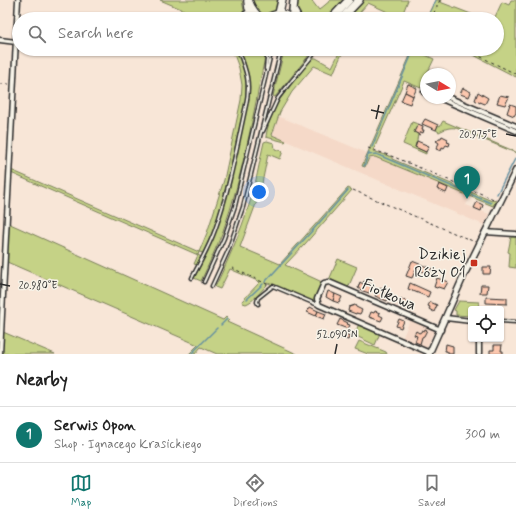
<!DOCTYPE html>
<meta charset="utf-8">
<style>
body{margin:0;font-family:Mynerve,sans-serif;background:#f2f2f2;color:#222}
.controls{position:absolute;right:12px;bottom:12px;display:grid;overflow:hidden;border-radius:4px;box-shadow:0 1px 3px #0004}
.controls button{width:36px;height:36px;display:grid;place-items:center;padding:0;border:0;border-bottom:1px solid #e0e0e0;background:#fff;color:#222;font:20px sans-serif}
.compass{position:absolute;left:420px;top:68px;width:36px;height:36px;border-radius:50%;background:#fff;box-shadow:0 1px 3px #0004;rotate:100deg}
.you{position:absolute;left:259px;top:192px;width:14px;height:14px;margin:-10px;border:3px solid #fff;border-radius:50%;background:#1a73e8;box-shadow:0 0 0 6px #1a73e833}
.badge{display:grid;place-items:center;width:26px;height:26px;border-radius:50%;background:#0f766e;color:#fff;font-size:13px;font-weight:700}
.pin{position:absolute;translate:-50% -33px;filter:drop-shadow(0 1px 2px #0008)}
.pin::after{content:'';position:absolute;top:21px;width:14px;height:12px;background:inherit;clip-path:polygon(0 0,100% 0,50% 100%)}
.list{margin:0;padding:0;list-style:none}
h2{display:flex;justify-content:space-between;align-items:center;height:52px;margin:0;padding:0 16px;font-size:17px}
h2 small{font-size:13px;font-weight:400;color:#767676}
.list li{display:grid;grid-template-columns:26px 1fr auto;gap:12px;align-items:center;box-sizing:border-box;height:56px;padding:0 16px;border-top:1px solid #e0e0e0}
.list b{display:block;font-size:15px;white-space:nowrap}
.list p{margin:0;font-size:13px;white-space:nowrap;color:#767676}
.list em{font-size:13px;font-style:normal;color:#767676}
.icon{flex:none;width:22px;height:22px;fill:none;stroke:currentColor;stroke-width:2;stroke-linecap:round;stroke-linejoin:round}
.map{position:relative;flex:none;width:516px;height:354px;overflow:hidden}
.search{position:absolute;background:#fff;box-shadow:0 1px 3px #0004;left:12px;right:12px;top:12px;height:44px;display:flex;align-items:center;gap:10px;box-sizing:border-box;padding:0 14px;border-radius:22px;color:#767676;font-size:15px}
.sheet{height:108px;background:#fff}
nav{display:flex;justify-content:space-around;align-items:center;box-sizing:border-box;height:56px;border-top:1px solid #e0e0e0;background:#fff;font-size:11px;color:#767676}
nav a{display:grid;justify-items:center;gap:2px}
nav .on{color:#0f766e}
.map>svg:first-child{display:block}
.built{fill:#f5d9c8}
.green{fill:#c5d286;stroke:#787e58}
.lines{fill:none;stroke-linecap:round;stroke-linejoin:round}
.stream{stroke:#6690a1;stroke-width:1.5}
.building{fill:#fcc7ae;stroke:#2b2b2b}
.service-casing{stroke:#2b2b2b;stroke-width:5}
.minor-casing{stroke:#2b2b2b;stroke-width:7}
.tertiary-casing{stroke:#2b2b2b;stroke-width:8}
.secondary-casing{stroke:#2b2b2b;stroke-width:8}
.motorway-casing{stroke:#2b2b2b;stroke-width:10}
.path{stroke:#2b2b2b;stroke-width:1;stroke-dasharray:3 3;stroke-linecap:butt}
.service{stroke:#f7f3e8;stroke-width:2}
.minor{stroke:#f7f3e8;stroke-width:4}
.tertiary{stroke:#f7f3e8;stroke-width:5}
.secondary{stroke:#f7f3e8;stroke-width:5.5}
.motorway{stroke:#f7f3e8;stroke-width:7}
.ticks{fill:none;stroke:#2b2b2b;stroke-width:1.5}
.poi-dot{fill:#c8321e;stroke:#f7f3e8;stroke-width:1.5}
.labels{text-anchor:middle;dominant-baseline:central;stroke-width:3;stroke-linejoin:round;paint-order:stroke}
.poi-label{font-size:16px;fill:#2b2b2b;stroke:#f7f3e8;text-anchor:end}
.street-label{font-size:16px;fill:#2b2b2b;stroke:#f7f3e8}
.ticks-label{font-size:10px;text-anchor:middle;fill:#2b2b2b;stroke:#f7f3e8;stroke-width:3;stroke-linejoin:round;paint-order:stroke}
</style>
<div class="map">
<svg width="516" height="354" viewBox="0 0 516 354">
<rect width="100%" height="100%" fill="#f8e6d7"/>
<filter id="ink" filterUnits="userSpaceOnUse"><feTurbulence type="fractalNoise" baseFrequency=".025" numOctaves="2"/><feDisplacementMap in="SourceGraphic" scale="8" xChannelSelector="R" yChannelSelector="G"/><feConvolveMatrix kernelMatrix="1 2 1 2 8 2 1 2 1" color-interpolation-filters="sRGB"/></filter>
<g filter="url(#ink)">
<!-- built -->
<g class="built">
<polygon points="278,116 367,153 362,166 365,167 369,158 375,157 470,197 466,205 489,214 484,225 272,135"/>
<polygon points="410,320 434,331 426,349 402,339"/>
</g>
<!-- green -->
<g class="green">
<polygon points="160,0 242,0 244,11 236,19 205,19"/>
<path d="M 252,0 L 279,0 L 276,10 C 263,19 257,13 252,0 Z"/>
<path d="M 296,0 L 313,0 L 312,1 L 319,10 L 331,0 L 344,0 C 339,6 333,16 324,18 C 318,21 308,19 301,19 L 295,7 Z"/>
<polygon points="363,0 408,0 401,18 368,3 360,12 357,19 346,19"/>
<polygon points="435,0 441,0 440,2 484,19 426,19"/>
<polygon points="511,0 516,0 516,77 462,49 497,49 497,19 494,19 502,2 509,5"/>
<polygon points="232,49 237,49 246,78 246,99 224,196 214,229 203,253 199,252 198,255 201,257 197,265 194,264 198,255 11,173 11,170 199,252 207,233 224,180 241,100 242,85 239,68"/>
<path d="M 240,49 L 263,49 L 265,52 L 265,57 C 253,115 243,175 223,231 C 216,248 209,264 201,281 L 194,278 L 208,251 L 222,213 L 231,181 L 249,97 C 250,77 247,67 240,49 Z"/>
<polygon points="292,49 314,49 275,97 273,96 283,55 285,52"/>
<path d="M 341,49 L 344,49 L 333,74 L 314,66 L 292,92 L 280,112 L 272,135 L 286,141 L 285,142 L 266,137 L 266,136 C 271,104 293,81 313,58 L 316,58 L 332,67 Z"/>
<polygon points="413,49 418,49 417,51 434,59 427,74 426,74 426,77 421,88 404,81 373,151 392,157 392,159 492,201 493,200 496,201 493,206 375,157 369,158 365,167 362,166"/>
<path d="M 443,121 L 516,152 L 516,153 L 456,128 C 449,127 445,129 439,132 L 436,130 L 438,125 L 440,126 Z"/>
<polygon points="412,122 418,124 415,132 418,134 417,140 417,141 415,147 426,152 426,154 403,144"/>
<path d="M 267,141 L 274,143 L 275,149 L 283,151 L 280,159 L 268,154 L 260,193 L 240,247 L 280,264 L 348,188 L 352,190 L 305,244 L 285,265 L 322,282 L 314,300 L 312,301 L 268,283 L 266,284 L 267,285 C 261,291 254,301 246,304 L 243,303 L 242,301 L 260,282 L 230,269 L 220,289 L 215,287 C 228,261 240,233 249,205 C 256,185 259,163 264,142 Z"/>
<polygon points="8,223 223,320 226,317 229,320 227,322 297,354 217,354 201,347 195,354 189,354 198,345 7,262"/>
<polygon points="511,237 516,237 516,268 509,267 510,253 508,252"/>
<polygon points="338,259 357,267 348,288 329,280"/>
<polygon points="459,301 479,302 478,309 471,309 471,316 456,315 456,311 454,310"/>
<polygon points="359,324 380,333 375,345 354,335"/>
<polygon points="3,332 55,354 2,354"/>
<polygon points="359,341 386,352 387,354 368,354 355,349"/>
</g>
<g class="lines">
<!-- stream -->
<g class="stream">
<polyline points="427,19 436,0"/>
<polyline points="372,147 414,49"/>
<polyline points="368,155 376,154 491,203"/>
<polyline points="364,166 369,152"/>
<polyline points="497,194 515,159"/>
<polyline points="265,282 312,231 348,190"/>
<polyline points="247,299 263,284"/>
<polyline points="221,325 227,319"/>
<polyline points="191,354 217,328"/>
</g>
</g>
<!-- building -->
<g class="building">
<polygon points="408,84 417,88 413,96 405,92"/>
<polygon points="463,88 471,92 469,97 460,94"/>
<polygon points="405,92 413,96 410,104 401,101"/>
<polygon points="478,92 488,98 485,104 480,102 480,103 475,100"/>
<polygon points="500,95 509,97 505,105 497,103"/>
<polygon points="510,104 516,106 516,113 514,116 507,113"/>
<polygon points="425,119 438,125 436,130 422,124"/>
<polygon points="418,124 423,126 422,130 424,130 423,133 421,132 420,135 414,132"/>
<polygon points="442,136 448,139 447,142 450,143 449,146 446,145 444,148 442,147 441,151 436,149 439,143 436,141 437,140 438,140 439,138 441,138"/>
<polygon points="417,141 429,146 426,152 415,147"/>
<polygon points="439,184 448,188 446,193 437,189"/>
<polygon points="477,202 483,205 481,211 474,208"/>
<polygon points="412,261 432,269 430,274 416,269 412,278 406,276"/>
<polygon points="483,267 491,267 490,274 483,274"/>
<polygon points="437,278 448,282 444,289 438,287 437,288 434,287"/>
<polygon points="364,281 372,285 369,293 363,291 358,288 360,282 363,284"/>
<polygon points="410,283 430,292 428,297 408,289"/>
<polygon points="481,285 488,285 487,293 480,293"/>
<polygon points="381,288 383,291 383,292 390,295 387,301 375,296 379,289"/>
<polygon points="328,291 335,294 333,301 326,297"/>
<polygon points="335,294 342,297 339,303 333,301"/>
<polygon points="486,297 507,298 507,304 486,303"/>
<polygon points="401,299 410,303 408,309 399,305"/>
<polygon points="430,302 437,305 434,312 429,309 430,307 428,306"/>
<polygon points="355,305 356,307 362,310 360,314 356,313 356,314 348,311 349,307"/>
<polygon points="310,307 318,311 316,316 307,312"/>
<polygon points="318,311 326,314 324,319 316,316"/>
<polygon points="375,311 380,313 379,315 383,317 381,321 369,317 371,312 374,313"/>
<polygon points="340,319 348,323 347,324 350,325 348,329 337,325"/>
<polygon points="399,319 404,321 401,328 396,326"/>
<polygon points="425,329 427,330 424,336 422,337 420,344 415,342 417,336 414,335 416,331 419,333 421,332 422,330 424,331"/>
<polygon points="340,332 350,336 348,340 343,338 342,339 340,338 340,337 338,336"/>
<polygon points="446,344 453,346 453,354 449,354 449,352 447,352 447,351 445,351"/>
<polygon points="494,345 502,345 501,351 503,351 503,354 490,354 490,350 494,350"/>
</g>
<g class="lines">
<defs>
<g id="service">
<polyline points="238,19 242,15 248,11"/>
<path d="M 266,49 C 269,55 266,63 266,69"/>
<polyline points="263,131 278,98 289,84 318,49"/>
<path d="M 192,278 C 200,262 209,247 215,230 C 229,191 237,146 246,105 C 251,82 246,70 238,49"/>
<polyline points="204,282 224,238 235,206 269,62 272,49"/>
<polyline points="212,286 228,251 243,207 281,50"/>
<polyline points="258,304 257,302 258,298 273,286 318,305"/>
<polyline points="501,321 516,322"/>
</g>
<g id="minor">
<polyline points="0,40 16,42"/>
<polyline points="425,87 426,87"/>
<polyline points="424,92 426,93"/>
<polyline points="439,98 516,131"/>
<polyline points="450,98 516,126"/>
<polyline points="485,232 516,234"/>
<polyline points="446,318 471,321"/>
<polyline points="479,339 479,354"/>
<polyline points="430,353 319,305 317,299 324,283 329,282 441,330"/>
<polyline points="0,354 18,0"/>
</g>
<polyline id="tertiary" points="429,354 465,273 516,170"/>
<g id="secondary">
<path d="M 249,0 C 251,6 258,19 266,18 C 268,17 270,16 272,15 C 280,12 287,13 293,19"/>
<polyline points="247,1 248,8 254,19"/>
<polyline points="278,49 284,49"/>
</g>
<g id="motorway">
<polyline points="294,0 293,10 298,19"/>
<polyline points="279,13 282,0"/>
<polyline points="329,19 335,15 349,0"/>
<polyline points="341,19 359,0"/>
</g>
</defs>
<!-- service casing -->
<use href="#service" class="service-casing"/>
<!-- minor casing -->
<use href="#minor" class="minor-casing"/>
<!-- tertiary casing -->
<use href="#tertiary" class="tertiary-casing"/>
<!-- secondary casing -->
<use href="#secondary" class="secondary-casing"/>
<!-- motorway casing -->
<use href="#motorway" class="motorway-casing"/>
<!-- path -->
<g class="path">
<polyline points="431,19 440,0"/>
<polyline points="472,49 475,54 516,74"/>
<polyline points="0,84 9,84"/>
<polyline points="368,148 394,157 496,200"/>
<polyline points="353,190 475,242"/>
<polyline points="232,268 269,285"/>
</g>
<!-- service -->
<use href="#service" class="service"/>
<!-- minor -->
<use href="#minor" class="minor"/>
<!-- tertiary -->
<use href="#tertiary" class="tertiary"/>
<!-- secondary -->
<use href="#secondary" class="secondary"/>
<!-- motorway -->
<use href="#motorway" class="motorway"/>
</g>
</g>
<!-- ticks -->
<path class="ticks" d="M 371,110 L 384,113M 376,119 L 379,105M 506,134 L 516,136M 0,284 L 10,286M 335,354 L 337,344"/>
<!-- markers -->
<rect class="poi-dot" x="470" y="259" width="8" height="8" rx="2"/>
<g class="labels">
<!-- poi labels -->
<g class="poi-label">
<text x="466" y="254">Dzikiej<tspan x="466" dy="18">Róży 01</tspan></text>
</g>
<!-- street labels -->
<g class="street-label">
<text transform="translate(389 295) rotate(23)">Fiołkowa</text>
</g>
</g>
<g class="ticks-label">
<text x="478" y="138">20.975°E</text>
<text x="38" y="289">20.980°E</text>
<text x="337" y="338">52.090°N</text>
</g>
</svg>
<div class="controls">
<button><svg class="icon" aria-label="locate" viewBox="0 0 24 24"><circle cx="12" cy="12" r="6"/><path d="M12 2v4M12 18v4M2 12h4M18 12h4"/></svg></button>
</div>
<svg class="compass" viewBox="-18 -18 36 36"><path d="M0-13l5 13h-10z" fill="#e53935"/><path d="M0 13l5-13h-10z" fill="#767676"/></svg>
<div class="you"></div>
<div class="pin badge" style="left:467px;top:199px">1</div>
<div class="search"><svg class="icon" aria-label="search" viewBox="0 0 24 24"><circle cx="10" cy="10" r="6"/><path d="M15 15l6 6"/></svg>Search here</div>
</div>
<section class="sheet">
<h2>Nearby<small></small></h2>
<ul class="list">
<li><span class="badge">1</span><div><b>Serwis Opon</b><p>Shop · Ignacego Krasickiego</p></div><em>300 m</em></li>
</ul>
</section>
<nav>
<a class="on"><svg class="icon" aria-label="map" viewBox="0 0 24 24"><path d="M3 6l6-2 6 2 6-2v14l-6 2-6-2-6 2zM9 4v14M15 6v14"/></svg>Map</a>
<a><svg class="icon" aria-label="directions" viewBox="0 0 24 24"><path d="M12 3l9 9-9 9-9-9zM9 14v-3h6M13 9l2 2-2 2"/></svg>Directions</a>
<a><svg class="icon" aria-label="saved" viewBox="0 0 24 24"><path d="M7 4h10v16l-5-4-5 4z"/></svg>Saved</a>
</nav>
